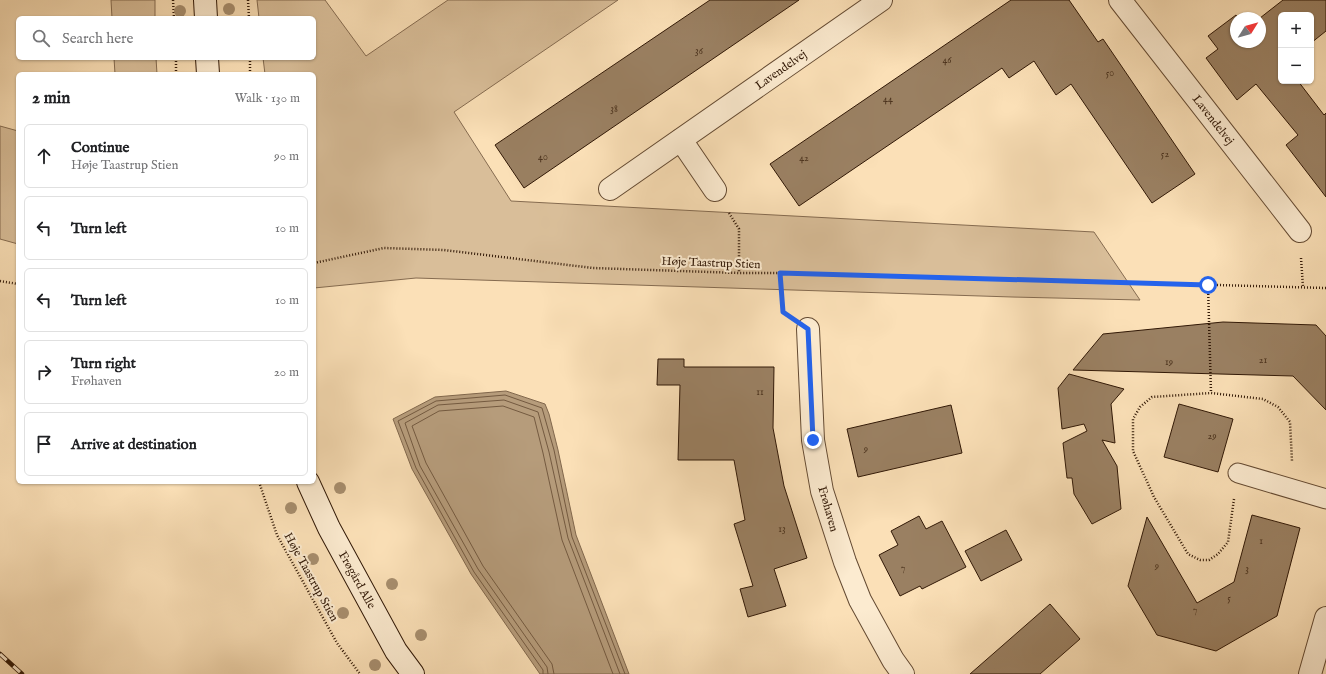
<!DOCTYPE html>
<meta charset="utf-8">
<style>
body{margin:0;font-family:"IM FELL English",serif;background:#f6f6f6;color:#202124}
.controls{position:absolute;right:12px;top:12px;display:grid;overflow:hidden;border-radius:6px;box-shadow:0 1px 3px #0004}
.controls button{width:36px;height:36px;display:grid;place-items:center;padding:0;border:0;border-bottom:1px solid #e0e0e0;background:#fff;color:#202124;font:20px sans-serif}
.compass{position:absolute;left:1230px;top:12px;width:36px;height:36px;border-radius:50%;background:#fff;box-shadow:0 1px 3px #0004;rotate:53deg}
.stop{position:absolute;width:12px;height:12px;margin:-9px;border:3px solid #2563eb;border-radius:50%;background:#fff}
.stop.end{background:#2563eb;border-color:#fff;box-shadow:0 1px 4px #0008}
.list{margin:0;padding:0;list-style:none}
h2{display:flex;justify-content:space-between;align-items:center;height:52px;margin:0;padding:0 16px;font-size:17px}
h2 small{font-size:13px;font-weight:400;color:#757577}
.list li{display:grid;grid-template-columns:26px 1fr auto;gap:12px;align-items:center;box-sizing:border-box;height:64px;margin:0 8px 8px;padding:0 8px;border:1px solid #e0e0e0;border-radius:6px}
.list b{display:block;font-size:15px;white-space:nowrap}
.list p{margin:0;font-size:13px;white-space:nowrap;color:#757577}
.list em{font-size:13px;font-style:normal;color:#757577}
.icon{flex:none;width:22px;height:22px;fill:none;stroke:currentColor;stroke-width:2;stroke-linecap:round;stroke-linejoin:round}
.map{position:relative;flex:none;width:1326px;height:674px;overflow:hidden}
.search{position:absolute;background:#fff;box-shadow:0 1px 3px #0004;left:16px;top:16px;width:300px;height:44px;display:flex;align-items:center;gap:10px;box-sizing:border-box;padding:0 14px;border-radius:6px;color:#757577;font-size:15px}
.panel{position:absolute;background:#fff;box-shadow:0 1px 3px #0004;left:16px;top:72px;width:300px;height:412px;border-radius:6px}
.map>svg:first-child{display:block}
.green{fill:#d9be99;stroke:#856b50}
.water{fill:#b69c7b;stroke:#81674c}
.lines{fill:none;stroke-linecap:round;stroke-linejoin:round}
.shore{stroke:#745a40;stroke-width:1}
.building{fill:#9a8062;stroke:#311806}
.lane-casing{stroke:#644a32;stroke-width:21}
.street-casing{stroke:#644a32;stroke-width:24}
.secondary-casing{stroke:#311806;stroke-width:24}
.path{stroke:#311806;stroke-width:2.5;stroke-dasharray:1 2;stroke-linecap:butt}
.lane{stroke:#fcebd0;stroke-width:19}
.street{stroke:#fcebd0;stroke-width:22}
.secondary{stroke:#fcebd0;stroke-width:22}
.rail-casing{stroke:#311806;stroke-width:4.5}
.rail{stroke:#fcebd0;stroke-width:3;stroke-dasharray:9;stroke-linecap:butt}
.tree{fill:#a78e6e}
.route{stroke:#2563eb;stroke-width:5}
.labels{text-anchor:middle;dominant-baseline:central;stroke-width:4;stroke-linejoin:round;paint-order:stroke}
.number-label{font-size:10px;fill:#4b321d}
.street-label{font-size:12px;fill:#311806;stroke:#fcebd0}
</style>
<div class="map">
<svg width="1326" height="674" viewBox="0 0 1326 674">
<rect width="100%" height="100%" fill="#fbe0b7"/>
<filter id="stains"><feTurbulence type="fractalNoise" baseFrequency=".005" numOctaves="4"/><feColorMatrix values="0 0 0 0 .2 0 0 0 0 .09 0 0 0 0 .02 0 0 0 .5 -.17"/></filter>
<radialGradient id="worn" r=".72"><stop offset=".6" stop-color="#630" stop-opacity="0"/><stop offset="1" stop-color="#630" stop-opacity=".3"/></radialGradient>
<!-- green -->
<g class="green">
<polygon points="111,0 155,0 155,18 112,18"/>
<polygon points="257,0 325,0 366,56 448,0 618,0 454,112 511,201 1094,232 1140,300 1012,297 416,278 314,288 314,74 265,74 263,58 314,58 314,18 259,18"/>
<polygon points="114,58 156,58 157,74 115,74"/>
<polygon points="0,126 18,131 18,244 0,239"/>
</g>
<!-- water -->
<polygon class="water" points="506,391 545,404 549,414 558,450 576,535 629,674 540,674 471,574 412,469 393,419 435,397"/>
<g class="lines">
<!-- shore -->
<g class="shore">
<polyline points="543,674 543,670 474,572 416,468 398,421 436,401 505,395 542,408 554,450 572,537 625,674"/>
<polyline points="548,674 547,667 478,569 420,466 405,423 438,405 504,400 538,412 549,452 568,538 620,674"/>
<polyline points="554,674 552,664 483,566 426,463 412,426 439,411 503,406 534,417 543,453 562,540 613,674"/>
</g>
</g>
<!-- building -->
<g class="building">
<polygon points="710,0 799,0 524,188 495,145"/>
<polygon points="1011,0 1069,0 1098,42 1103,39 1195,174 1152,203 1071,84 1056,95 1034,61 1009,78 1002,68 799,206 770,164"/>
<polygon points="1283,0 1326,0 1326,31 1311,43 1311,15 1281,15 1281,81 1298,81 1324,115 1326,113 1326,197 1286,145 1298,135 1256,84 1237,100 1206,58 1218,49 1208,36 1236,15 1238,18 1236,18 1236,42 1260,42 1260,18"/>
<polygon points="1223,322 1316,325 1326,336 1326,410 1293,376 1073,370 1103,334"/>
<polygon points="658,359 684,359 684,367 774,367 773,428 784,486 807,558 774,569 786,606 748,617 740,589 753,586 734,524 745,520 734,460 678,460 680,385 657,385"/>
<polygon points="1069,374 1124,389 1111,404 1115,443 1102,440 1117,466 1121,509 1092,524 1074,494 1072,478 1067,478 1063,443 1087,431 1084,424 1062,429 1058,388"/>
<polygon points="1179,404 1233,419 1218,472 1164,457"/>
<polygon points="951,405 962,453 858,477 847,429"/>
<polygon points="1252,515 1300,528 1277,616 1216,651 1157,635 1128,586 1147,517 1197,603 1234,582"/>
<polygon points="919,516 926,529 942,521 966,567 922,589 920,586 900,596 879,555 898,545 891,531"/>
<polygon points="1006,530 1022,560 981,581 965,551"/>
<polygon points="1050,604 1080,639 1040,674 970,674"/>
</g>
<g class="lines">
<defs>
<polyline id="lane" points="1238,473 1326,499"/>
<g id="street">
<polyline points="1120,0 1300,231"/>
<polyline points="681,140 715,190"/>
<polyline points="610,189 881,0"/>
<polyline points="808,329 813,440 822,491 845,562 860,600 893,660 903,674"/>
<polyline points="1310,674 1326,618"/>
</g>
<g id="secondary">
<polyline points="205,0 206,18"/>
<polyline points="207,58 208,74"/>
<polyline points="308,482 329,528 396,651 413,674"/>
</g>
</defs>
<!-- lane casing -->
<use href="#lane" class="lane-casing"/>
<!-- street casing -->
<use href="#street" class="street-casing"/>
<!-- secondary casing -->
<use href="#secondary" class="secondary-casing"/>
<!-- path -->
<g class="path">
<polyline points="173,0 174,18"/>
<polyline points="248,0 249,18"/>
<polyline points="176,58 176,74"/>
<polyline points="250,58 250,74"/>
<polyline points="729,213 739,229 739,273"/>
<polyline points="1301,258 1303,287"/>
<polyline points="314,263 384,248 444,250 593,268 739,273 780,273 1326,288"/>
<polyline points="780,273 783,312 786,313"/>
<polyline points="0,281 18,284"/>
<polyline points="1208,285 1211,393"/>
<polyline points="259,482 277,535 337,643 360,674"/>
<polyline points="1234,499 1228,542 1218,554 1209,560 1200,560 1188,554 1154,497 1133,451 1133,419 1140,407 1152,397 1211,393 1263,399 1278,407 1290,422 1292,461"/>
</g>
<!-- lane -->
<use href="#lane" class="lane"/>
<!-- street -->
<use href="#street" class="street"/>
<!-- secondary -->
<use href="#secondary" class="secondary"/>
<defs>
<polyline id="rail" points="0,654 22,674"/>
</defs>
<!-- rail casing -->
<use href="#rail" class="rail-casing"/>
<!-- rail -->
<use href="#rail" class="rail"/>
</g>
<!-- trees -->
<g class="tree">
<circle cx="229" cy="9" r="6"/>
<circle cx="180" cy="11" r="6"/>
<circle cx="340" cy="488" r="6"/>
<circle cx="291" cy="508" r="6"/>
<circle cx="313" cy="559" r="6"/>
<circle cx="392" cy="584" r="6"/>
<circle cx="343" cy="613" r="6"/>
<circle cx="421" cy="635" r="6"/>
<circle cx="375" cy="665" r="6"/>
</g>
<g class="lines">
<!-- route -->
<polyline class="route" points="813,440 808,329 783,312 780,273 1208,285"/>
</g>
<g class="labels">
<!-- number labels -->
<g class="number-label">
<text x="699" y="51">36</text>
<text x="947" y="60">46</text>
<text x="1110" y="73">50</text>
<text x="888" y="99">44</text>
<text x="614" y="109">38</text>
<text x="1165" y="154">52</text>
<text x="543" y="157">40</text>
<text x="804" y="158">42</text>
<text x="1263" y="360">21</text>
<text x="1169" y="362">19</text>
<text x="760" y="392">11</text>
<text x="1212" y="436">29</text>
<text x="866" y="449">9</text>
<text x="782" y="529">13</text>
<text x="1261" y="541">1</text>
<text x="1157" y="566">9</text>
<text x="903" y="568">7</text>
<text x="1247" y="569">3</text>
<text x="1229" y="598">5</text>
<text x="1195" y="610">7</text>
</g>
<!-- street labels -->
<g class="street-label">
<text transform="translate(781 70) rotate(-35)">Lavendelvej</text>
<text transform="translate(1213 120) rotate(52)">Lavendelvej</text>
<text transform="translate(711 263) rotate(2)">Høje Taastrup Stien</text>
<text transform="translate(828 509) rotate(74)">Frøhaven</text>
<text transform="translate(311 577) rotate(61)">Høje Taastrup Stien</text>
<text transform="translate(357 580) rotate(61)">Frøgård Alle</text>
</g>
</g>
<rect width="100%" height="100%" filter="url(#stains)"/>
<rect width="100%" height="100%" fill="url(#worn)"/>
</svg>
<div class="controls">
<button>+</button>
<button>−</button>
</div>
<svg class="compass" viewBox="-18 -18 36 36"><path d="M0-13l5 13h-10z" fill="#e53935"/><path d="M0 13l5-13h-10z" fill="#757577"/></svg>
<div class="stop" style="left:1208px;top:285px"></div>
<div class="stop end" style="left:813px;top:440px"></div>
<div class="search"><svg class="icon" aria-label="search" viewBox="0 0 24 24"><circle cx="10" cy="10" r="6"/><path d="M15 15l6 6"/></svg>Search here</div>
<section class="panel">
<h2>2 min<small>Walk · 130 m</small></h2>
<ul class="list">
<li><svg class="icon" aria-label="ahead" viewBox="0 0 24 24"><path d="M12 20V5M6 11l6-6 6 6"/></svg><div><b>Continue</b><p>Høje Taastrup Stien</p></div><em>90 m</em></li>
<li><svg class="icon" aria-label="left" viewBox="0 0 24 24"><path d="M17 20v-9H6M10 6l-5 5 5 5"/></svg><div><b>Turn left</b></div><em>10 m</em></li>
<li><svg class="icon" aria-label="left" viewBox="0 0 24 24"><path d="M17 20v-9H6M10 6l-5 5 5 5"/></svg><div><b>Turn left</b></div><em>10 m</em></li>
<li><svg class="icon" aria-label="right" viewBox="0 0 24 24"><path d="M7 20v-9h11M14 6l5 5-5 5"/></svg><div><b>Turn right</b><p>Frøhaven</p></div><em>20 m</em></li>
<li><svg class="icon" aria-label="arrive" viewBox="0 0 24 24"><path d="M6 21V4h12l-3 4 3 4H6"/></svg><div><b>Arrive at destination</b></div></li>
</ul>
</section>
</div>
